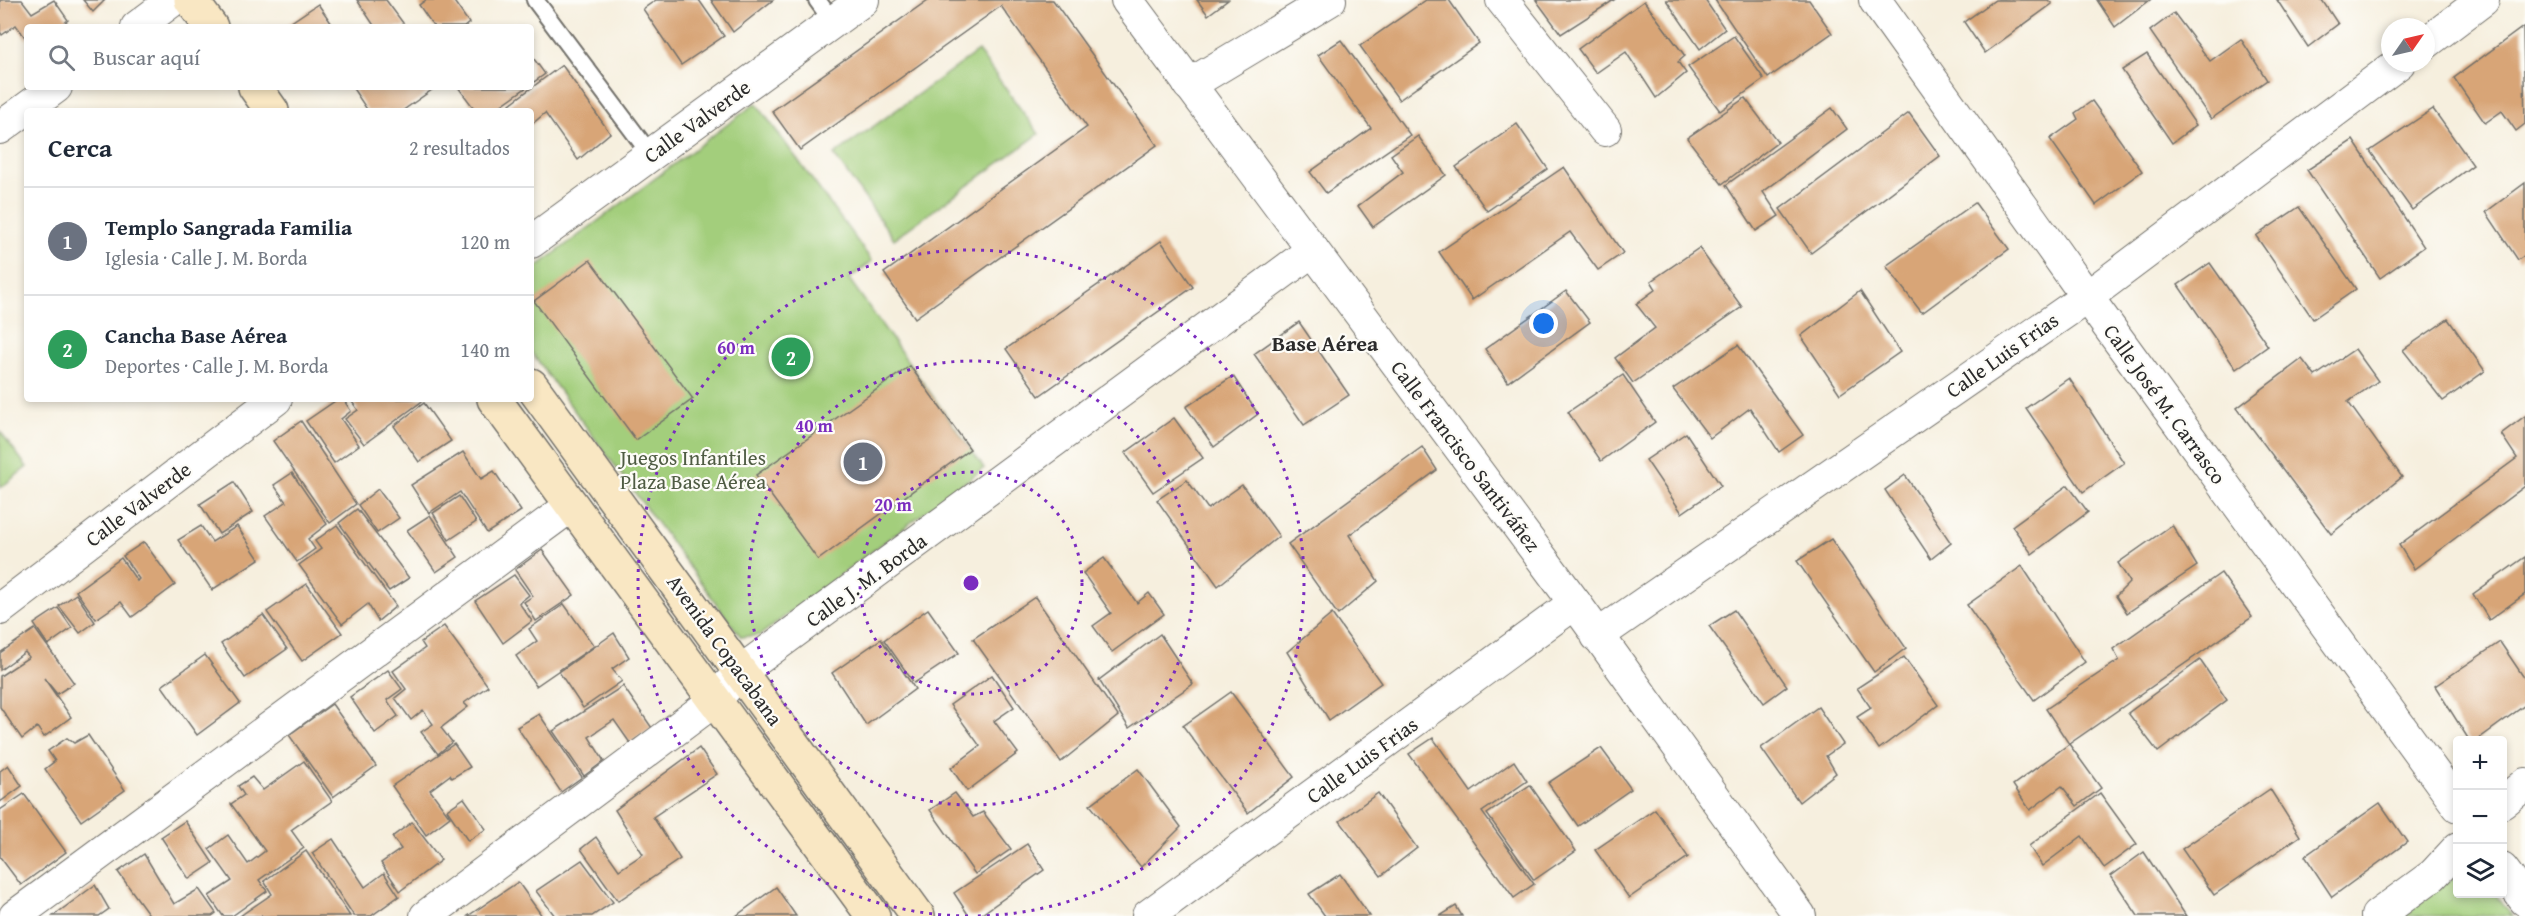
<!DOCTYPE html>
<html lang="es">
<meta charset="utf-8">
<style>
body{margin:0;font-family:"Gentium Book Plus",serif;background:#f6f6f7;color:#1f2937}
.controls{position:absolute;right:18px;bottom:18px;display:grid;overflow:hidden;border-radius:6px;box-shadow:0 3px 9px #0003}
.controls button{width:54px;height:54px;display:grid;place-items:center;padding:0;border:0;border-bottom:2px solid #e0e1e3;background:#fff;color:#1f2937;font:30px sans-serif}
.compass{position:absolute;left:2381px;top:18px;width:54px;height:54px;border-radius:50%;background:#fff;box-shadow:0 3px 9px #0003;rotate:56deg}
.you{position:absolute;left:1544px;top:324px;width:21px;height:21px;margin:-15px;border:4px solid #fff;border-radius:50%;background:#1a73e8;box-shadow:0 0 0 9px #1a73e833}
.badge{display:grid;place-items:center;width:39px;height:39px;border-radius:50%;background:#d93025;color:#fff;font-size:20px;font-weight:700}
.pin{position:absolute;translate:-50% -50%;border:3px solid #fff;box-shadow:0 2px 6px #0006}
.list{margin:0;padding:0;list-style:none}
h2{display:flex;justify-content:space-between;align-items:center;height:78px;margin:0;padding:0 24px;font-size:26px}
h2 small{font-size:20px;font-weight:400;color:#747a83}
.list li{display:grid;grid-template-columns:39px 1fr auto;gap:18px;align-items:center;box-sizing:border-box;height:108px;padding:0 24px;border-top:2px solid #e0e1e3}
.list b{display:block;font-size:22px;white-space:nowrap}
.list p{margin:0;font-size:20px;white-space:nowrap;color:#747a83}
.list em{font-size:20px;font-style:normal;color:#747a83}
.icon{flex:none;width:33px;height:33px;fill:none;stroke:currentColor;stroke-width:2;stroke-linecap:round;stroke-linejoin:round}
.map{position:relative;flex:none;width:2525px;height:916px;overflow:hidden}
.search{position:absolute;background:#fff;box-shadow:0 3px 9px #0003;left:24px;top:24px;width:510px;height:66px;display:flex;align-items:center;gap:15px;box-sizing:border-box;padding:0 21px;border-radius:6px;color:#747a83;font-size:22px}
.panel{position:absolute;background:#fff;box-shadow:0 3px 9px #0003;left:24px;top:108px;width:510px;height:294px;border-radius:6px}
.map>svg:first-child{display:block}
.green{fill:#a3ce7b;stroke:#677c53;stroke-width:1.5}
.building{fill:#d8a577}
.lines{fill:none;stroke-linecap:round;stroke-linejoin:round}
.lane-casing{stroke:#72706a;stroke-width:20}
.street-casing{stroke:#72706a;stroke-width:34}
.secondary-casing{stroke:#72706a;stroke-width:36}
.lane{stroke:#fff;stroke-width:16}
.street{stroke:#fff;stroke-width:32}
.secondary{stroke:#f9e7c3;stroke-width:33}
.ring{fill:none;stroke:#7b2cbf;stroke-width:3;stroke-dasharray:3 6}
.labels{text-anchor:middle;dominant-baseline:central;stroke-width:4.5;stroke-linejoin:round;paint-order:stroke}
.street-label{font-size:21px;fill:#2b2b2b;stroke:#fdfcf7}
.park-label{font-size:21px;fill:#4f5c43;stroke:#fdfcf7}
.neighbourhood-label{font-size:22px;font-weight:bold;fill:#2b2b2b;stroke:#fdfcf7}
.centre{fill:#7b2cbf;stroke:#fdfcf7;stroke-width:3}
.ring-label{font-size:18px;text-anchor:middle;font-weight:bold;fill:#7b2cbf;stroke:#fdfcf7;stroke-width:4.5;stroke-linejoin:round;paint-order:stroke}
</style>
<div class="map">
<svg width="2525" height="916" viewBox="0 0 2525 916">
<rect width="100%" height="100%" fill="#fdfcf7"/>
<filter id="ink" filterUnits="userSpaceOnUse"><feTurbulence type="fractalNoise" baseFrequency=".0167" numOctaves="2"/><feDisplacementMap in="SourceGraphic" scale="12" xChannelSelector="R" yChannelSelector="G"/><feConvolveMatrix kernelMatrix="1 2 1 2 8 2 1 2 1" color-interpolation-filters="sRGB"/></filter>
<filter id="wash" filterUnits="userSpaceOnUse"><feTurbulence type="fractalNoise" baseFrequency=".008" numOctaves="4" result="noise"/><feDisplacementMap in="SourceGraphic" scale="24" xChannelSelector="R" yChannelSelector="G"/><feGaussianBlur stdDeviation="1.35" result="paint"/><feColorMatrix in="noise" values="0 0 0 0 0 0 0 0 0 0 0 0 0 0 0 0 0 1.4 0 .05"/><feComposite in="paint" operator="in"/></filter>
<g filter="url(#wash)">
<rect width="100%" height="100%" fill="#f6efde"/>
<!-- green -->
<g class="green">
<polygon points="978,51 1039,134 894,239 834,155"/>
<polygon points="756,103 872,261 849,279 984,468 760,635 741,637 531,352 531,271"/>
<polygon points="0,431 27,467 0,488"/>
<polygon points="2457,877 2458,894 2495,894 2512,916 2396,916 2442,882"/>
</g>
<g id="blocks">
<!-- building -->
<g class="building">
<polygon points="0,0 22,0 32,13 54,0 68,20 59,27 27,27 27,40 16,25 2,35 0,32"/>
<polygon points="83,0 105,0 93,12"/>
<polygon points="357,0 386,0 406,27 375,27"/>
<polygon points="426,0 453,0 469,23 464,27 434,27 419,5"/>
<polygon points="656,0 699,0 724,36 681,65 643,9"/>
<polygon points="711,0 773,0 733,32"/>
<polygon points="928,0 1053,0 1157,145 915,318 884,273 1087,127 1001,6 800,150 772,111"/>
<polygon points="1197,0 1228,0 1208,15"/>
<polygon points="1426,0 1449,0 1479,43 1399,100 1360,46"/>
<polygon points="1536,0 1614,0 1561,34"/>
<polygon points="1666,0 1705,0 1725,29 1700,49"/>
<polygon points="1715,0 1809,0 1832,33 1768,78"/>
<polygon points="1995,0 2048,0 2052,4 1985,53 1964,22"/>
<polygon points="2097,0 2150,0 2115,27"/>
<polygon points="2277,0 2322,0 2338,24 2308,47"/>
<polygon points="1644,1 1685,56 1678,62 1686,73 1656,98 1626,52 1596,73 1578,49"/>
<polygon points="318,4 334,27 284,27"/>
<polygon points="2174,13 2210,61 2241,39 2267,80 2211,119 2150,31"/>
<polygon points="2523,27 2525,124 2516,131 2502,111 2485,123 2454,78"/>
<polygon points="1734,36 1764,79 1720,111 1688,67"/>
<polygon points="1341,40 1410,135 1326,193 1310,172 1371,128 1318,55"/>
<polygon points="2147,54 2196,125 2172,143 2122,70"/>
<polygon points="531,55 545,74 531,84"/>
<polygon points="562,65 610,133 578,160 545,113 531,125 531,111 514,111 510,104"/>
<polygon points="352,87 436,87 402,111 368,111"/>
<polygon points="458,87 527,87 493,111 476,111"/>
<polygon points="1745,98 1778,142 1722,184 1687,138"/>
<polygon points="2092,101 2142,171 2096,205 2050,139 2078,119 2075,113"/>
<polygon points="1832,108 1847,129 1763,192 1779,216 1756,231 1726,185"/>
<polygon points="2433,109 2473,165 2412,210 2370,151"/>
<polygon points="1909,113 1940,156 1811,253 1780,209"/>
<polygon points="1517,124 1548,169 1487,211 1456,167"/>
<polygon points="1418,136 1446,175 1373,227 1358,206 1403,172 1391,155"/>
<polygon points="2353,140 2424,247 2380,278 2307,170"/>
<polygon points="1564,167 1623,253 1598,270 1570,232 1472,300 1439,252"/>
<polygon points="2525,183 2525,255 2518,260 2486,212"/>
<polygon points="1975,203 2009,249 1922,313 1886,266"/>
<polygon points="2299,207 2356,289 2313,319 2256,236"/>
<polygon points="1161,241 1193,287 1039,396 1006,349"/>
<polygon points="1699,248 1742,307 1633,383 1615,358 1655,328 1636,304 1656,289 1651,281"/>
<polygon points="590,260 693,399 636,440 534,301"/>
<polygon points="2210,263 2268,346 2236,369 2178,285"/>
<polygon points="1566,291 1590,322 1508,382 1485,349"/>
<polygon points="1860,291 1900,352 1840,394 1801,336"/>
<polygon points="2448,319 2485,371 2443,401 2403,350"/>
<polygon points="1299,322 1349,395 1304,425 1254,354"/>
<polygon points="1738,345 1803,435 1779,452 1750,408 1710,438 1673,389"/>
<polygon points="2355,349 2378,381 2348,402 2402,477 2331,534 2237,408 2302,359 2315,376"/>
<polygon points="910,366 970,449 818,560 756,475"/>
<polygon points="1623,375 1655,422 1601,461 1568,412"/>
<polygon points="1233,376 1258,414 1214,447 1186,407"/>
<polygon points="2069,378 2124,463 2083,492 2026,408"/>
<polygon points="338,399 343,399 351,411 341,419 359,445 334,463 306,421"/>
<polygon points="350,399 425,399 364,444 345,419 358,410"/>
<polygon points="424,403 451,441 419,462 394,426"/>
<polygon points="2525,416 2525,486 2414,569 2399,545 2517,458 2501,434"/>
<polygon points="1174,418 1203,458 1153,492 1125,453"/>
<polygon points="301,421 356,504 330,523 273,441"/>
<polygon points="1686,433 1721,486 1682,513 1646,460"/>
<polygon points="1422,447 1437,470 1349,535 1378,581 1338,615 1288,544"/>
<polygon points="463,452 481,479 494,471 521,511 487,533 460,492 429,513 411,485"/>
<polygon points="292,473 327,524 308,539 315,549 297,562 265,516 286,502 274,485"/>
<polygon points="1905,475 1951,543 1931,559 1885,490"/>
<polygon points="1187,480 1208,509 1242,485 1279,536 1218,586 1157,500"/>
<polygon points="234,482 253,512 219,534 200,504"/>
<polygon points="2068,485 2088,512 2032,554 2012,526"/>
<polygon points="378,489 399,518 377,533 358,505"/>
<polygon points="459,496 476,522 449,540 433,513"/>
<polygon points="357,509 409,578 389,591 339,523"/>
<polygon points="430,515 458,557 436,572 407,530"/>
<polygon points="337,525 396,606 378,621 368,604 342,624 299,565 321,549 315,541"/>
<polygon points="2172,525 2197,566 2127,613 2116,596 2130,582 2118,563"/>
<polygon points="201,526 212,542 237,526 259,559 212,590 178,540"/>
<polygon points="1831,539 1906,648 1874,672 1797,561"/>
<polygon points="144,542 175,585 132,617 121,602 96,619 76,591 121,558 137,581 139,579 123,556"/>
<polygon points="542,550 574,595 536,621 524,602 533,596 515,570"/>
<polygon points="2525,557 2525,594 2489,620 2473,594"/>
<polygon points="1104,558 1137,603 1149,593 1164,614 1112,652 1093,626 1111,613 1083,573"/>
<polygon points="2022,566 2085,662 2034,700 1967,605"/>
<polygon points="2221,573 2252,617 2069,744 2046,709 2119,660 2113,649"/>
<polygon points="514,575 529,595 519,603 532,621 503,643 475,601"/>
<polygon points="307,584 342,633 302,661 267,612"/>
<polygon points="76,594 95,622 80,633 59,606"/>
<polygon points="1035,597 1118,716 1061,762 973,639"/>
<polygon points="564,604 594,646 536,686 516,656 537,641 529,629"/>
<polygon points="58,608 72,628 48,645 34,624"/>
<polygon points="928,609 959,653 914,683 884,640"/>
<polygon points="1734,610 1787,686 1764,703 1709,626"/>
<polygon points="1332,614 1381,683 1329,720 1287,652"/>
<polygon points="263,615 287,649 245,678 221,644"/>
<polygon points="444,626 488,686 464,703 468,707 441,728 452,742 438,754 421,732 433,724 423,710 411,720 395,698 406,689 393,671 425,648 421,642"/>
<polygon points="35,629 74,683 57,694 44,678 71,717 44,737 37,727 22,739 0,707 0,676 29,657 25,652 0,670 0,653"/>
<polygon points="614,633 629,657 612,669 622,681 583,708 559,672"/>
<polygon points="1160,634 1193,684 1129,728 1099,680"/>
<polygon points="881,639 915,689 866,725 832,673"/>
<polygon points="2500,642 2525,679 2525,705 2477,740 2469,740 2435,686"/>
<polygon points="205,655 240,703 197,735 162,686"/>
<polygon points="1904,657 1938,705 1879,749 1857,717 1871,708 1857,688"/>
<polygon points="2200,660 2227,700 2158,752 2128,713"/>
<polygon points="388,670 402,689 387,700 398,716 375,733 350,697"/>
<polygon points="992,675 1014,707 994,721 1018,753 967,791 951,768 980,746 950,705"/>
<polygon points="623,686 652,728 630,743 614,720 589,737 604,761 584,776 553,731"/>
<polygon points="1231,692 1294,777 1248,813 1183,726"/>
<polygon points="332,704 376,766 333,797 289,735"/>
<polygon points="1818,707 1843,744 1826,756 1836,773 1799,802 1761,748"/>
<polygon points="539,714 582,777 561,792 517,727"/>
<polygon points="88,735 125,790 81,821 45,769 55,761 48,751 67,738 74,743"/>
<polygon points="1433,738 1471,792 1514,761 1527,781 1482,812 1534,884 1514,898 1409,754"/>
<polygon points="454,744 470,767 452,778 450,775 430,790 450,817 426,835 392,786"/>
<polygon points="2069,744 2101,788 2077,806 2062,786 2030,810 2013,785"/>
<polygon points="699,748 717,774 653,817 680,859 618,901 581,849 596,837 619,870 643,854 615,810"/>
<polygon points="1601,748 1631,789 1578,826 1548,783"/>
<polygon points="304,761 332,801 291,830 304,848 259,880 267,891 232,916 223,916 209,896 232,881 209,849 228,835 248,864 265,851 231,804 244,795 238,786 252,777 263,790"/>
<polygon points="8,765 22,786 0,802 0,771"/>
<polygon points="1138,769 1181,827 1141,867 1090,805"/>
<polygon points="1530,785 1576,851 1534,880 1487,814"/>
<polygon points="2270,789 2300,836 2214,895 2182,849"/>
<polygon points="955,793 973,817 983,812 1011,849 975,874 930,810"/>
<polygon points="1378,793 1417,848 1381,876 1340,821"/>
<polygon points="2100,793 2137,844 2104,868 2082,836 2042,866 2029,846"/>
<polygon points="24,794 66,852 21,885 0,857 0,810"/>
<polygon points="464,798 486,829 468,841 447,810"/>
<polygon points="2380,803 2407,842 2332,897 2305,856"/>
<polygon points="1655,809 1688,857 1629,898 1595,850"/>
<polygon points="185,821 213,863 189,879 161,837"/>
<polygon points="412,822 441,860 400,891 381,863 401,849 392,837"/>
<polygon points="333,839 365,887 384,873 399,896 371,916 354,916 312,853"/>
<polygon points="1027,844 1044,870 979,916 969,916 954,893"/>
<polygon points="306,851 350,916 240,916 272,894 264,881"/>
<polygon points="2144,852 2186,916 2138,916 2111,876"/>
<polygon points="144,854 174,904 199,889 216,913 212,916 150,916 118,872"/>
<polygon points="582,860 613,902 592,916 555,916 536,891"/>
<polygon points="1340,874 1370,916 1325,916 1309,894"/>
<polygon points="518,882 542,916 468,916"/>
<polygon points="95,885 109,909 99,916 53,916"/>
<polygon points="776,887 796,916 736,916"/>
<polygon points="1456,906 1462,916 1440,916"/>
</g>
</g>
</g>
<g filter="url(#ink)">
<use href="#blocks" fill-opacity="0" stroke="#72706a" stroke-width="1.5"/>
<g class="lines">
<defs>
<g id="lane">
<polyline points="535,0 651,155"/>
<polyline points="817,0 833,22"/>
</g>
<g id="street">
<polyline points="1127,0 1575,603 1800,916"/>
<polyline points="1502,0 1605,130"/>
<polyline points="1875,0 2087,297 2458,806"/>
<polyline points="137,27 173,0"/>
<polyline points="2426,43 2483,0"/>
<polyline points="1189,85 1330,0"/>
<polyline points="0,128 56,87"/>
<polyline points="531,242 863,0"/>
<polyline points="0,609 276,399"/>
<polyline points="1597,636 2087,297 2399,63"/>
<polyline points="2502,803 2525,784"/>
<polyline points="2502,869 2525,900"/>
<polyline points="15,916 572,505"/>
<polyline points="426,916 714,701 740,672 1313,250"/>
<polyline points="1148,916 1575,603"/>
<polyline points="2377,916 2433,875 2458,848"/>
</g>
<g id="secondary">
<polyline points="191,0 211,27"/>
<polyline points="255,87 272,111"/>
<polyline points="531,385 918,916"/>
<polyline points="494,399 873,916"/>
</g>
</defs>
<!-- lane casing -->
<use href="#lane" class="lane-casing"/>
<!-- street casing -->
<use href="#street" class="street-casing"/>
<!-- secondary casing -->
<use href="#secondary" class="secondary-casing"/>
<!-- lane -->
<use href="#lane" class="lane"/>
<!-- street -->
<use href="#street" class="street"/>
<!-- secondary -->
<use href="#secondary" class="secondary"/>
</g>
</g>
<!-- distance rings -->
<g class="ring">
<circle cx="971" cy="583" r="111"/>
<circle cx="971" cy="583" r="222"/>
<path d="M968 916A333 333 0 1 1 974 916"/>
</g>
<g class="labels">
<!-- street labels -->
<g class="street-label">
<text transform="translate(697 121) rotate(-36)">Calle Valverde</text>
<text transform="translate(2002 355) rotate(-35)">Calle Luis Frias</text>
<text transform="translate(2165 404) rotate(54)">Calle José M. Carrasco</text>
<text transform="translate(1466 456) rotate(53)">Calle Francisco Santiváñez</text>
<text transform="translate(138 504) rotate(-37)">Calle Valverde</text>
<text transform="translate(866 580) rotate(-36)">Calle J. M. Borda</text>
<text transform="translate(725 650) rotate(54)">Avenida Copacabana</text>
<text transform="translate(1362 760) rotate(-36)">Calle Luis Frias</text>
</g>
<!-- park labels -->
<g class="park-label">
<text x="693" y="457">Juegos Infantiles<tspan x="693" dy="24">Plaza Base Aérea</tspan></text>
</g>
<!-- neighbourhood labels -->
<g class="neighbourhood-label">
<text x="1325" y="343">Base Aérea</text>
</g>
</g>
<circle cx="971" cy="583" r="9" class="centre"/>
<g class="ring-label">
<text x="736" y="354">60 m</text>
<text x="814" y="432">40 m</text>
<text x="893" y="511">20 m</text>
</g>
</svg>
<div class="controls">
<button>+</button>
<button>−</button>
<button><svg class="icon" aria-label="layers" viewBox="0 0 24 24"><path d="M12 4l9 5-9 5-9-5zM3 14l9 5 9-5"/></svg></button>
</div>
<svg class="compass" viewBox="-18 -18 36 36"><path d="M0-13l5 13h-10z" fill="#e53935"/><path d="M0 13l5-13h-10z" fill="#747a83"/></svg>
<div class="you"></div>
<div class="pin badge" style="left:863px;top:462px;background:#6b7280">1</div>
<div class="pin badge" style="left:791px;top:357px;background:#2e9e5b">2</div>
<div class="search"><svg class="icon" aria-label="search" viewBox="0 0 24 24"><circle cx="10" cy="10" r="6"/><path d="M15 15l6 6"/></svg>Buscar aquí</div>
<section class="panel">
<h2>Cerca<small>2 resultados</small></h2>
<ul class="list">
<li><span class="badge" style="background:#6b7280">1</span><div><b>Templo Sangrada Familia</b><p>Iglesia · Calle J. M. Borda</p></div><em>120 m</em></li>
<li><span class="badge" style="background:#2e9e5b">2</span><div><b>Cancha Base Aérea</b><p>Deportes · Calle J. M. Borda</p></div><em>140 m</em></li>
</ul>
</section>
</div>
